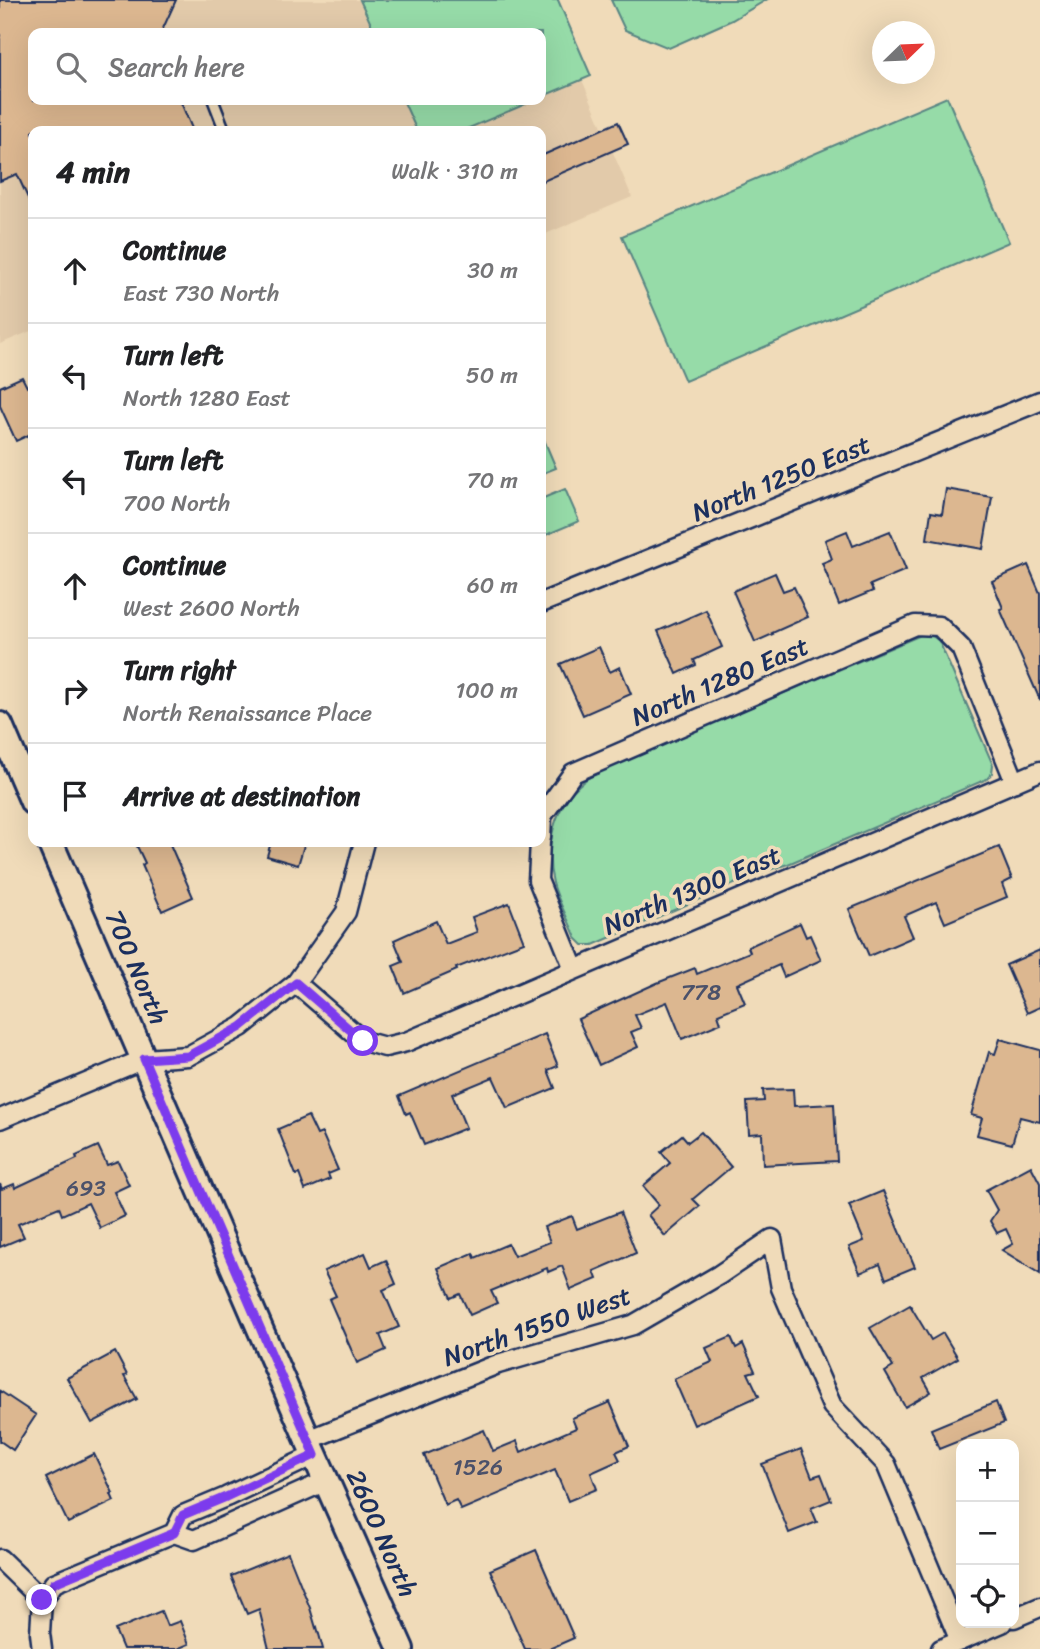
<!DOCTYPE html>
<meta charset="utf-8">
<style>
body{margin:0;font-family:Sriracha,sans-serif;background:#f6f6f6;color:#202124}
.controls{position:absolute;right:21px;bottom:21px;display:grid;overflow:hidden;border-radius:14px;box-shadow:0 7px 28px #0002}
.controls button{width:63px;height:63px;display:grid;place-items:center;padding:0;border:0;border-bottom:2px solid #e0e0e0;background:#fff;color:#202124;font:35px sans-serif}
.compass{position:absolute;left:872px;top:21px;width:63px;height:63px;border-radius:50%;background:#fff;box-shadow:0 7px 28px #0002;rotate:67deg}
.stop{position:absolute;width:21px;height:21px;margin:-16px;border:5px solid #7c3aed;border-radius:50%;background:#fff}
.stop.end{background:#7c3aed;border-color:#fff;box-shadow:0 2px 7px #0008}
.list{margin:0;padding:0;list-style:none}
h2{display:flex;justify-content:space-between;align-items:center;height:91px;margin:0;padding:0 28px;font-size:30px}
h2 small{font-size:23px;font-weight:400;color:#757577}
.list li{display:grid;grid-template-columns:46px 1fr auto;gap:21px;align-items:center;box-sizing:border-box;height:105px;padding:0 28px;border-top:2px solid #e0e0e0}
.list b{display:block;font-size:26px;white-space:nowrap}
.list p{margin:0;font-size:23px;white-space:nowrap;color:#757577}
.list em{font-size:23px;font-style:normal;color:#757577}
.icon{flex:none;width:38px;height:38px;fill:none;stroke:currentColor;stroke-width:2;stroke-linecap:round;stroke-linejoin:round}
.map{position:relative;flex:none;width:1040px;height:1649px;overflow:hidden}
.search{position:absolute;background:#fff;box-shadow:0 7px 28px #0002;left:28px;top:28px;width:518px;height:77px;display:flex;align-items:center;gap:18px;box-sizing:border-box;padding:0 24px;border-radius:14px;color:#757577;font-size:26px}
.panel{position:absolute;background:#fff;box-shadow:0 7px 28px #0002;left:28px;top:126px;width:518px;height:721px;border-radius:14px}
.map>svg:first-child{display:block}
.built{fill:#e2caaa;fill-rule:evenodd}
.green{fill:#96dba8;stroke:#588583;stroke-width:2}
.building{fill:#dcb790;stroke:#1b2f5e;stroke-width:2}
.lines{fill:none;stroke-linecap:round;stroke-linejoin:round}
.lane-casing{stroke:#1b2f5e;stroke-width:14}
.street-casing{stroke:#1b2f5e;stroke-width:23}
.secondary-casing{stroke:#1b2f5e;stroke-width:30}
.lane{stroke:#f0dbb9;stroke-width:9}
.street{stroke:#f0dbb9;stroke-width:18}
.secondary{stroke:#f0dbb9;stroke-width:24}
.route{stroke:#7c3aed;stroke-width:9}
.labels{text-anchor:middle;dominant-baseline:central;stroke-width:7;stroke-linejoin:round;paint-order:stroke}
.number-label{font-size:23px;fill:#4b516a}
.street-label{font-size:26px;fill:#1b2f5e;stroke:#f0dbb9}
</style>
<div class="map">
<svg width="1040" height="1649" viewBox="0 0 1040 1649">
<rect width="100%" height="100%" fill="#f0dbb9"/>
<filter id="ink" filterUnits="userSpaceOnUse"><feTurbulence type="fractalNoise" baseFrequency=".0143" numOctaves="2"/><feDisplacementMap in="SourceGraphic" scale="14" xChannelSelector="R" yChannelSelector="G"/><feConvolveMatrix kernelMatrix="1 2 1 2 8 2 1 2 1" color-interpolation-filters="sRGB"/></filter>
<g filter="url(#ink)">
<!-- built -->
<path class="built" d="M 0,0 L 548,0 L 632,197 L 541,236 L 541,131 L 33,131 L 33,330 L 0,344 ZM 33,33 L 541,33 L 541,100 L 33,100 Z"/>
<!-- green -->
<g class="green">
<polygon points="360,0 558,0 591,76 541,97 541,33 375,33"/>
<polygon points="611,0 766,0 732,20 669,48 625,30"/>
<polygon points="947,97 1009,242 685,381 622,236"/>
<polygon points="403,100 535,100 462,131 417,131"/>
<polygon points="542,435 556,468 541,474 541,436"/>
<polygon points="565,489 579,521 541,537 541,499"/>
<path d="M 921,635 L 931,635 L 939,641 L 993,765 L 992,773 L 987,779 L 788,864 L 762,872 L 593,945 L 583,945 L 576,938 C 569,920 558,902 553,883 C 544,848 554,804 584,781 C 591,775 600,772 607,768 Z"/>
</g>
<!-- building -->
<g class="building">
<polygon points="0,0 176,0 161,33 33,33 33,100 180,100 193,131 33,131 33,209 17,174 0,181"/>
<polygon points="618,122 628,144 541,182 541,156"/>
<polygon points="22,377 27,387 33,384 33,433 16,441 0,406 0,387"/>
<polygon points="946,489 992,497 983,549 927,539 931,512 942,514"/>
<polygon points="847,531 853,546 890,531 906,570 870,585 873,591 839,605 822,563 832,559 825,540"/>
<polygon points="1028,565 1040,593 1040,700 1000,609 1003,608 992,581"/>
<polygon points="775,573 783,591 794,587 808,617 772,633 773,634 755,642 733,591"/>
<polygon points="706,610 722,647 694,660 696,665 677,674 658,631"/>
<polygon points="599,647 610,672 620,667 631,694 583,715 560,664"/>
<polygon points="135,842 169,842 193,897 162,911 142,865 145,863"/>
<polygon points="271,842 305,842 298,865 267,856"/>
<polygon points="999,847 1012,879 1002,884 1007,897 945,923 936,902 904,916 913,937 869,956 849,909"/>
<polygon points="509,903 524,942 456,968 457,970 404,993 393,966 403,962 394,940 436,921 446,944 477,932 472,917"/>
<polygon points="800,923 806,937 810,935 821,960 784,977 779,965 737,984 745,1003 718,1014 721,1023 682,1039 667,1002 635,1015 641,1028 631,1032 638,1047 599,1065 578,1019 657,983 695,968 697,974 750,952 748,947"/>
<polygon points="1040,950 1040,1007 1027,1013 1006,965"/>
<polygon points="545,1034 558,1066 548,1070 555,1088 507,1108 493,1077 452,1094 466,1128 424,1145 410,1112 406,1114 399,1096"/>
<polygon points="1000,1039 1040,1050 1040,1122 1020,1117 1012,1144 977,1135 982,1118 971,1115 989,1052 995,1054"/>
<polygon points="793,1089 794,1106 834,1104 837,1161 763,1165 762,1133 749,1134 747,1102 764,1101 763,1090"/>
<polygon points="308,1116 317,1135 322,1133 338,1170 328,1174 330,1179 305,1190 299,1174 296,1175 278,1129"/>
<polygon points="701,1132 731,1167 693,1199 700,1206 665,1236 648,1215 659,1205 643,1186 670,1163 661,1152 682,1135 688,1142"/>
<polygon points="98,1146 107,1165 118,1161 129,1185 114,1192 125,1216 100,1228 88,1203 62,1215 59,1207 18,1224 24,1237 0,1247 0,1184 2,1189 14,1184 15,1188 77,1159 76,1156"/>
<polygon points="1031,1166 1040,1183 1040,1274 1002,1250 1013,1244 1006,1229 997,1233 990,1221 997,1210 986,1190"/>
<polygon points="883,1191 915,1267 886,1279 880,1264 860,1273 849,1247 864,1241 849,1205"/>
<polygon points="620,1212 636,1253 594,1271 597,1279 571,1290 562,1266 548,1272 547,1268 491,1291 497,1303 470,1315 460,1294 451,1298 438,1268 473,1253 475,1258 508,1244 514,1256 550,1242 544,1227 572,1216 577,1229"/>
<polygon points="365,1253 371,1267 386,1260 396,1284 383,1290 399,1327 380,1335 386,1350 357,1363 329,1299 336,1296 324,1271"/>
<polygon points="910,1305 931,1340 943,1333 958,1358 923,1378 931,1392 905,1407 885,1372 893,1367 870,1328"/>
<polygon points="731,1337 736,1348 743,1344 755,1371 748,1373 759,1396 694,1425 674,1379 712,1362 706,1348"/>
<polygon points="115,1352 127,1375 124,1376 137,1399 92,1423 67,1378"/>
<polygon points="0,1391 36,1415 13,1450 0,1441"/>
<polygon points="610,1402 629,1446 616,1452 620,1460 591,1473 597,1489 568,1501 555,1470 461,1510 456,1500 445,1505 424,1455 484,1430 493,1451 517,1441 521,1452 576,1428 572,1418"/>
<polygon points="996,1402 1004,1423 939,1449 931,1429"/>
<polygon points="801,1449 812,1477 821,1474 831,1500 811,1508 817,1522 789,1533 762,1464"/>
<polygon points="94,1454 113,1493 111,1494 114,1501 68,1523 46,1478"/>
<polygon points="536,1550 574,1638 549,1649 525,1649 490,1570"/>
<polygon points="288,1553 310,1608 316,1628 317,1627 323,1649 269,1649 259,1609 247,1614 231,1576"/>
<polygon points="161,1611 167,1626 180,1621 189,1644 177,1649 123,1649 115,1630"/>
</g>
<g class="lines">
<defs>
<polyline id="lane" points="213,100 225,131"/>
<g id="street">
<polyline points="541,603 1040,401"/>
<polyline points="541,837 542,816 573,773 915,625 939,626 961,648 1015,782"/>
<polyline points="540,842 538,880 574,969"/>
<polyline points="296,983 363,1041 385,1047 406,1042 1040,771"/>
<polyline points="0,1119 144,1059 188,1056 241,1027 296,983 346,912 364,842"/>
<polyline points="308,1440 498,1364 633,1325 719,1275 772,1239 781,1288 832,1406 886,1464 960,1641"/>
<polyline points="174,1533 194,1540 326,1481"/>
<polyline points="0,1559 42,1600"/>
<polyline points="42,1600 54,1583 174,1533 183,1515 226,1497 315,1455"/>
<polyline points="1014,1618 1040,1607"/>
<polyline points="42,1649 40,1633 42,1600"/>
<polyline points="941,1649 1002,1623"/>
</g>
<g id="secondary">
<polyline points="0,725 33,802"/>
<polyline points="50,842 308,1440 401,1649"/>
</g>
</defs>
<!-- lane casing -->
<use href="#lane" class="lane-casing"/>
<!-- street casing -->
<use href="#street" class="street-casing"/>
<!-- secondary casing -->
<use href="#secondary" class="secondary-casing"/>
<!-- lane -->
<use href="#lane" class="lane"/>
<!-- street -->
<use href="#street" class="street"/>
<!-- secondary -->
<use href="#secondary" class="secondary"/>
</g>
</g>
<g class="lines" filter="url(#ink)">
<!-- route -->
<polyline class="route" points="42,1600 54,1583 174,1533 183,1515 226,1497 315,1455 144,1059 188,1056 241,1027 296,983 363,1041"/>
</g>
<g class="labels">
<!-- number labels -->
<g class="number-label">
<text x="701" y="992">778</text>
<text x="86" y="1188">693</text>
<text x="478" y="1467">1526</text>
</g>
<!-- street labels -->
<g class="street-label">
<text transform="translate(781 478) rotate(-22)">North 1250 East</text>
<text transform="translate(720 681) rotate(-23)">North 1280 East</text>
<text transform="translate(692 890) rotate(-23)">North 1300 East</text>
<text transform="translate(137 967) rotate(67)">700 North</text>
<text transform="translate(537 1326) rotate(-19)">North 1550 West</text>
<text transform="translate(382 1533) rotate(66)">2600 North</text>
</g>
</g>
</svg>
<div class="controls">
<button>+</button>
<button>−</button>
<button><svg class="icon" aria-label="locate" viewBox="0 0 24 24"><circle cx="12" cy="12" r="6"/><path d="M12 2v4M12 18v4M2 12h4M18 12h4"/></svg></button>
</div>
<svg class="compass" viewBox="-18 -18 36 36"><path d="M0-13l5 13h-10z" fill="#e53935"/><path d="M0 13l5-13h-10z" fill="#757577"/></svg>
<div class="stop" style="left:363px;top:1041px"></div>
<div class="stop end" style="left:42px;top:1600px"></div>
<div class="search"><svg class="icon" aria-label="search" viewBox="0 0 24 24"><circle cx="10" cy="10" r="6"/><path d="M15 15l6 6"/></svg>Search here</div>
<section class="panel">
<h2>4 min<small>Walk · 310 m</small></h2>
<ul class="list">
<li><svg class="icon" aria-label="ahead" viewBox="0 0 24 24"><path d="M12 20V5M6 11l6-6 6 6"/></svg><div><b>Continue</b><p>East 730 North</p></div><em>30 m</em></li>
<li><svg class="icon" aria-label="left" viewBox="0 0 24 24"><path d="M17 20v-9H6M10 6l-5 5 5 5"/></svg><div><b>Turn left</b><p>North 1280 East</p></div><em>50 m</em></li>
<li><svg class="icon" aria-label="left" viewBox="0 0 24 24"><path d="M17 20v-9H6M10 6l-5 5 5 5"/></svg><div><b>Turn left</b><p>700 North</p></div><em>70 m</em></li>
<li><svg class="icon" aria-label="ahead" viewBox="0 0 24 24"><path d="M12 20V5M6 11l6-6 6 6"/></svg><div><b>Continue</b><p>West 2600 North</p></div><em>60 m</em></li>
<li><svg class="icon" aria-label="right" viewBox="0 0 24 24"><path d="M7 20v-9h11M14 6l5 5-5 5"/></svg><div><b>Turn right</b><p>North Renaissance Place</p></div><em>100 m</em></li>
<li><svg class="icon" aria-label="arrive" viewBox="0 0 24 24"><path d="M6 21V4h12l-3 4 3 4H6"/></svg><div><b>Arrive at destination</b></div></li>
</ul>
</section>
</div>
